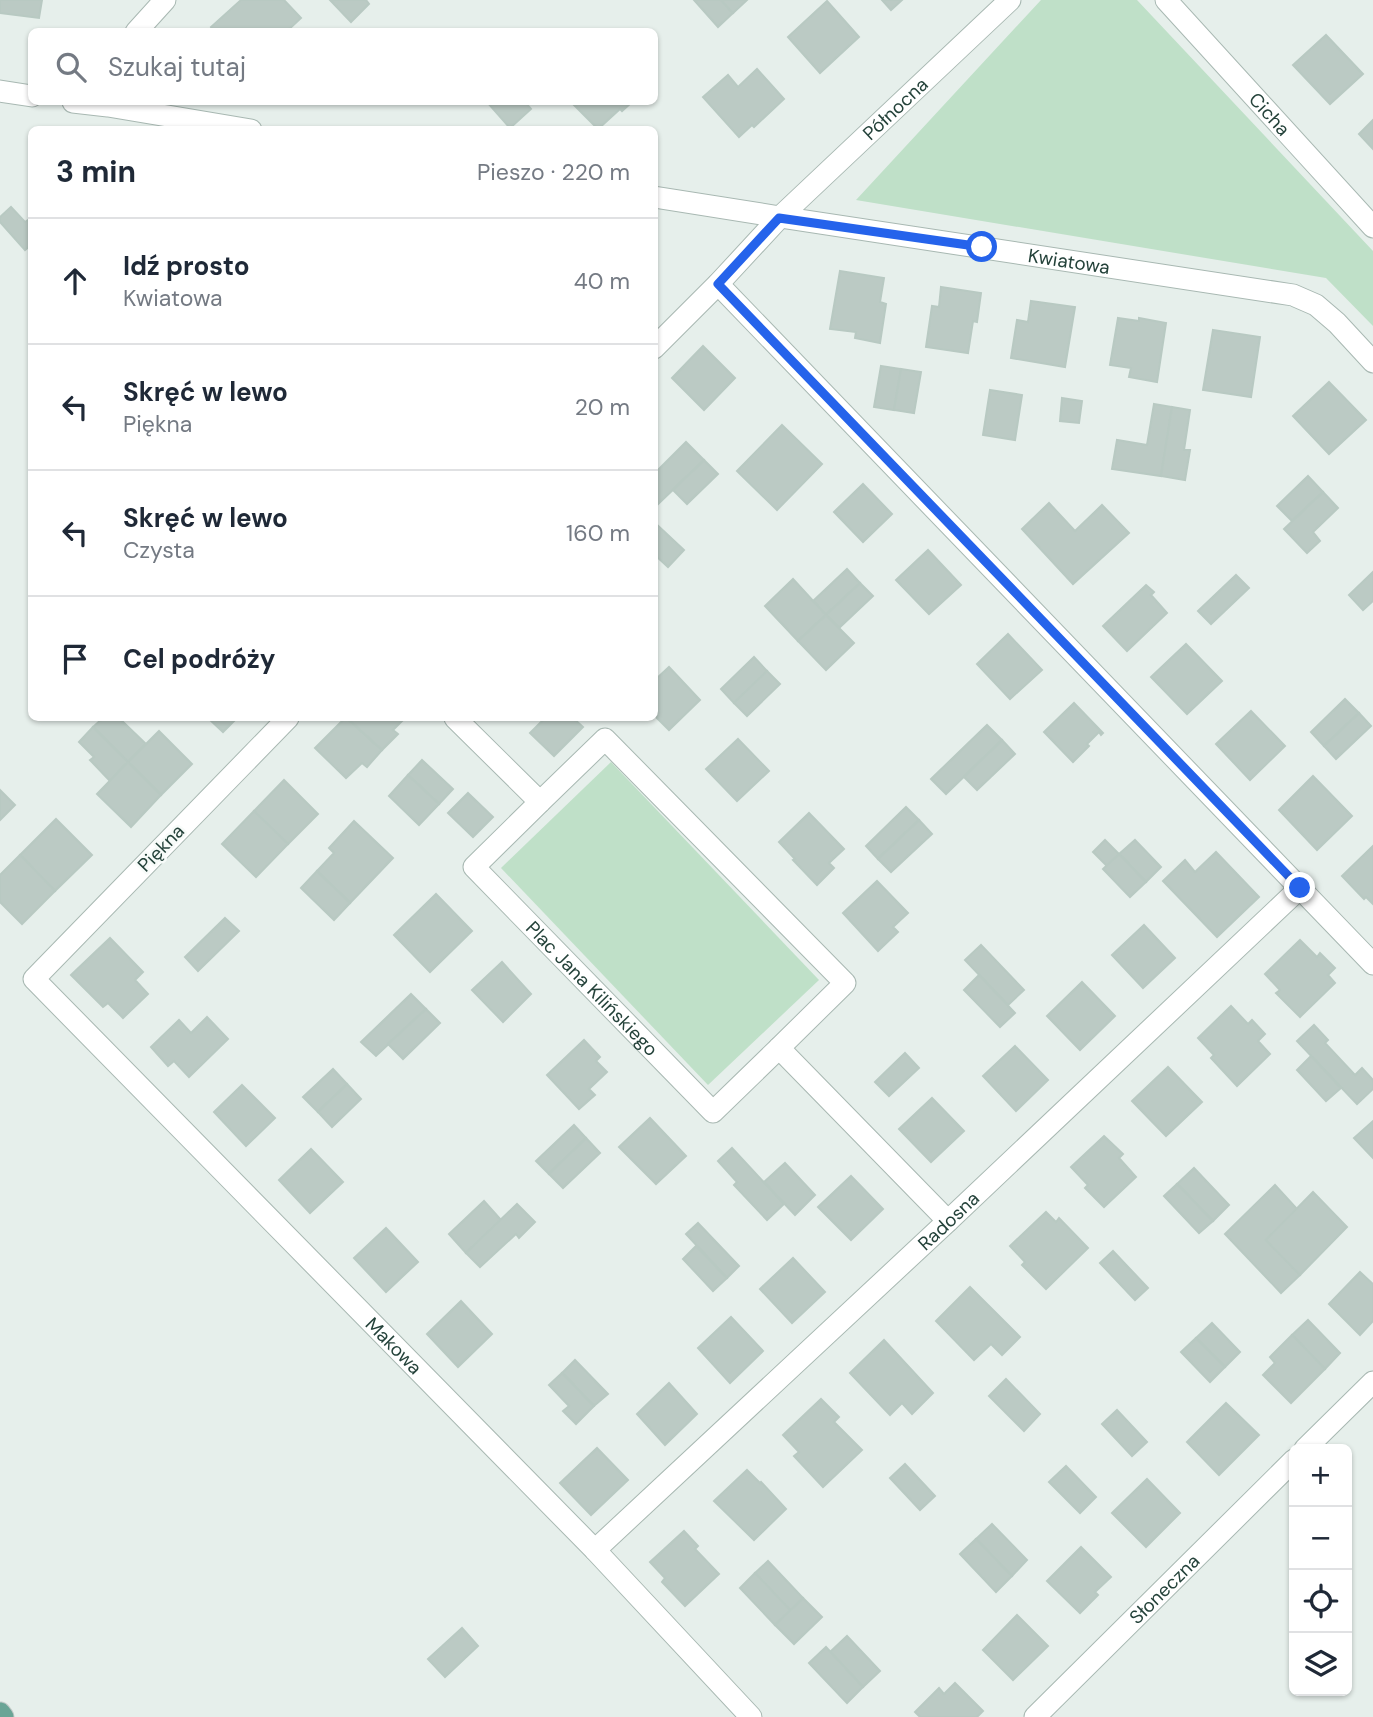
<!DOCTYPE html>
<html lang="pl">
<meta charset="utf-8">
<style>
body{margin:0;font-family:"DM Sans",sans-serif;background:#f6f6f7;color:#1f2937}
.controls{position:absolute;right:21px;bottom:21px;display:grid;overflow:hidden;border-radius:10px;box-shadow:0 2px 5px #0004}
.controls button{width:63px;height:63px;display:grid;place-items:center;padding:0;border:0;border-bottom:2px solid #e0e1e3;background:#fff;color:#1f2937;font:35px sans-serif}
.stop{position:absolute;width:21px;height:21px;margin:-16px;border:5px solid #2563eb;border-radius:50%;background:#fff}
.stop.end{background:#2563eb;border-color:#fff;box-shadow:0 2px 7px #0008}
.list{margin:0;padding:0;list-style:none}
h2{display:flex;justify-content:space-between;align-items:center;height:91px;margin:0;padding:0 28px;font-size:30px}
h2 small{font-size:23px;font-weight:400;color:#747a83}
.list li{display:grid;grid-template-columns:46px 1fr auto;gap:21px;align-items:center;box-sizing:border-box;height:126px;padding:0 28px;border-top:2px solid #e0e1e3}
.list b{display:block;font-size:26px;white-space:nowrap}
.list p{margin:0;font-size:23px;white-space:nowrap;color:#747a83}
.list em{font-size:23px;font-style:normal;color:#747a83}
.icon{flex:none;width:38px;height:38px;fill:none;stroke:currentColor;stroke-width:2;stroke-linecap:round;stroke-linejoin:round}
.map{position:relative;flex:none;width:1373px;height:1717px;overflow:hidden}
.search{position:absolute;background:#fff;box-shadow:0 2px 5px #0004;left:28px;top:28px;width:630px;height:77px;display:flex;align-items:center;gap:18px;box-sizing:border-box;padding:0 24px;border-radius:10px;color:#747a83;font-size:26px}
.panel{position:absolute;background:#fff;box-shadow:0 2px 5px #0004;left:28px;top:126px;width:630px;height:595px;border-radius:10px}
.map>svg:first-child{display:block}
.green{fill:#bfe0c8}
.building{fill:#bbcac4;stroke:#b8c9c2;stroke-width:2}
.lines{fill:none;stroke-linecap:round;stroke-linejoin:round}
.minor-casing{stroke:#a8b8b2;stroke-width:23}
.tertiary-casing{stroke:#a8b8b2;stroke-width:23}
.primary-casing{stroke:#c2cac8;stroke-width:23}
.minor{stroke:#fff;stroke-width:21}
.tertiary{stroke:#fff;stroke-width:21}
.primary{stroke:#6aa596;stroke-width:21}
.route{stroke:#2563eb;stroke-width:9}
.labels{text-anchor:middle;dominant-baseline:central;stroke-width:5;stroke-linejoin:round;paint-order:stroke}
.street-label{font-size:19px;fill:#24423a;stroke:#f7fbf9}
</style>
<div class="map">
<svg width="1373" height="1717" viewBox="0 0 1373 1717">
<rect width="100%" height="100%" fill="#e6efeb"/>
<!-- green -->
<g class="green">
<polygon points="1041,0 1137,0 1373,251 1373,326 1326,278 856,200"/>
<polygon points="611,762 819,980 708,1085 501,868"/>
</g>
<!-- building -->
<g class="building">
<polygon points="0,0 42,0 39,18 0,13"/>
<polygon points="241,0 284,0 301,18 286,32 215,32 211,27"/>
<polygon points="330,0 366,0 369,4 351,22"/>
<polygon points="694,0 721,0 733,13 718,27"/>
<polygon points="721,0 747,0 733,13"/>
<polygon points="882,0 902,0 891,10"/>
<polygon points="827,1 859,37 820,73 788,37"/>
<polygon points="1326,35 1363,74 1330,104 1293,65"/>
<polygon points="757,69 784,99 754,127 752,125 739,137 703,97 728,75 738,87"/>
<polygon points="487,102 525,102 531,109 510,128"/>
<polygon points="571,102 632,102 622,111 620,109 598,129"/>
<polygon points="1373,120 1373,149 1359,134"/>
<polygon points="11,207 25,222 28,220 32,224 32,244 25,250 0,222 0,217"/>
<polygon points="840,271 884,278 880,302 886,304 880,343 855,338 856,332 830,329"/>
<polygon points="941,287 981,293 977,322 973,321 968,353 926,347 932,306 939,307"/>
<polygon points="1031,301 1075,307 1065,367 1011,358 1017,320 1028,322"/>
<polygon points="1118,318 1139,321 1139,318 1166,323 1157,382 1129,377 1131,368 1110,365"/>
<polygon points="1213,330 1260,337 1251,397 1203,390"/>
<polygon points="703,346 735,378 704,410 672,378"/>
<polygon points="881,366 901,369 894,410 874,407"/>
<polygon points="901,369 921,372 914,413 894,410"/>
<polygon points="1329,382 1366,420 1329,454 1293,416"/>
<polygon points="990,390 1022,395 1015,440 983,435"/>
<polygon points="1062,398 1082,401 1079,423 1060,421"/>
<polygon points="1154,404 1172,407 1161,476 1112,469 1117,440 1147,445"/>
<polygon points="1172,407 1190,410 1184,450 1190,450 1185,480 1161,476"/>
<polygon points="782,425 822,464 777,510 737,471"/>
<polygon points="686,442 704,460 654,508 654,474"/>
<polygon points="704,460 718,474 687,504 673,490"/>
<polygon points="1308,476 1323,492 1292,521 1277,506"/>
<polygon points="863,484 892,514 863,542 834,512"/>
<polygon points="1323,492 1338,508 1313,532 1320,541 1307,553 1284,529"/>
<polygon points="1049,503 1075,531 1102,505 1129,533 1073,584 1022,529"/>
<polygon points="654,522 684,550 668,567 654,554"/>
<polygon points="928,550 961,585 929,614 896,580"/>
<polygon points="847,569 860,583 826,615 813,601"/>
<polygon points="1373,572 1373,601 1363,610 1349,595"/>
<polygon points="1236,575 1249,588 1211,624 1198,611"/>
<polygon points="793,579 826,615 798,641 765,606"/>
<polygon points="860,583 873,596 839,628 826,615"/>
<polygon points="1146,585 1154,592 1151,595 1167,613 1127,651 1103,626"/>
<polygon points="826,615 854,643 826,670 798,641"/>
<polygon points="1008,634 1042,670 1010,699 977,664"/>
<polygon points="1186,644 1222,681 1187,714 1151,677"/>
<polygon points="754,657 767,671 734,703 721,689"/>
<polygon points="669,667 700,700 669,730 654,715 654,681"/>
<polygon points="767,671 780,684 747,716 734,703"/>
<polygon points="1345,699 1359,713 1324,746 1311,732"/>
<polygon points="1074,703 1103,733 1101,735 1099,732 1087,744 1089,746 1073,762 1044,732"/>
<polygon points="1251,711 1285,746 1250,780 1216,744"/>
<polygon points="1359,713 1371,726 1336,759 1324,746"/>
<polygon points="103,718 119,718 146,744 128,762 93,727"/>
<polygon points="208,718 237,718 223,732"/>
<polygon points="345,718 347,718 382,750 367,767 362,763 346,778 315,748"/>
<polygon points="347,718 405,718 393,730 398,734 382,750"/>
<polygon points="545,718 573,718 583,727 554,756 530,733"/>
<polygon points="987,725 1002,740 946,794 931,779"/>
<polygon points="93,727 128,762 110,781 90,760 94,757 79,742"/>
<polygon points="159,731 192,764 161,795 128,762"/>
<polygon points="738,739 769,771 737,801 706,769"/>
<polygon points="1002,740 1015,754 977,790 964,777"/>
<polygon points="422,760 453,789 439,804 408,775"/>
<polygon points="128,762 161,795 131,827 97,794"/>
<polygon points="408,775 439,804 419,825 389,796"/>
<polygon points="1313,776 1352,816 1317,850 1279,810"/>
<polygon points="284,780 318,814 288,844 254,811"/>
<polygon points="0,790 15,805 0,820"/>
<polygon points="468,793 493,817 473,837 448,813"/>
<polygon points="906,807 919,820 878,859 866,846"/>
<polygon points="254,811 288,844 256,877 222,844"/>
<polygon points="809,813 844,849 829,863 834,868 817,885 793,860 795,859 779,842"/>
<polygon points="56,819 92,855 55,891 20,855"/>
<polygon points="919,820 932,834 891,872 878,859"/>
<polygon points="354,821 393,858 350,903 317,871 334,853 329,848"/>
<polygon points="1105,840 1119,854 1107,866 1093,852"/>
<polygon points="1135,840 1161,867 1146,882 1119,854"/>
<polygon points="1373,846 1373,904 1366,897 1364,899 1342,876"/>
<polygon points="1216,852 1259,897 1217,937 1163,881 1185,860 1195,872"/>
<polygon points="1119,854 1146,882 1130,897 1103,869"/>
<polygon points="20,855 55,891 22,924 0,902 0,875"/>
<polygon points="317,871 350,903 334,920 301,888"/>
<polygon points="877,881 908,913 893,927 898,932 878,951 843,913"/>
<polygon points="436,894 472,931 430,972 394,935"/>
<polygon points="225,918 239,931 198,971 185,957"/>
<polygon points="1144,925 1175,958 1143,988 1112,955"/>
<polygon points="110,938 143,972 135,980 148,994 123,1018 108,1003 103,1007 71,975"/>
<polygon points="1300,940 1317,957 1320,953 1335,968 1328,975 1335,983 1300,1017 1276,993 1280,990 1265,974"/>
<polygon points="981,945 1024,990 1008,1005 965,960"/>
<polygon points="502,962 531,994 503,1022 472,990"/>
<polygon points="979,975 1015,1013 1000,1027 964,990"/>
<polygon points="1082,982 1115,1016 1080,1050 1047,1016"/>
<polygon points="411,994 426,1009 376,1056 361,1042"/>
<polygon points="1231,1006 1248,1024 1252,1020 1265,1034 1258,1041 1270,1054 1237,1086 1211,1058 1214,1055 1198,1038"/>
<polygon points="426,1009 440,1023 403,1059 388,1044"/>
<polygon points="207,1017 228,1039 189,1077 174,1061 168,1066 151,1047 179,1020 191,1033"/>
<polygon points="1314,1025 1328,1040 1325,1043 1355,1075 1362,1068 1373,1080 1373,1089 1357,1104 1297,1041"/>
<polygon points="584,1040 600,1057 596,1061 607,1072 589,1089 595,1095 579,1109 547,1075"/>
<polygon points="1015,1046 1048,1080 1016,1111 983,1076"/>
<polygon points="905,1053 919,1068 889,1096 875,1082"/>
<polygon points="1311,1056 1341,1088 1326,1101 1297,1070"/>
<polygon points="1168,1067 1202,1102 1166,1136 1132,1101"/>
<polygon points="333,1069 347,1084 318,1112 303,1097"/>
<polygon points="347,1084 361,1099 332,1127 318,1112"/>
<polygon points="242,1085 275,1118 246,1146 214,1112"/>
<polygon points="932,1098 964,1131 931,1162 899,1129"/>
<polygon points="650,1118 686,1156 656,1184 619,1147"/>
<polygon points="1373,1121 1373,1158 1354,1138"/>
<polygon points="574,1125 586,1138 549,1174 536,1161"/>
<polygon points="1104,1136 1123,1154 1119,1158 1136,1177 1104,1207 1085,1188 1088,1185 1071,1167"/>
<polygon points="586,1138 600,1153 563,1188 549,1174"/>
<polygon points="732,1148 784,1204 767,1220 734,1185 737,1182 718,1161"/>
<polygon points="311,1149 343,1182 310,1213 279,1180"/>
<polygon points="785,1163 815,1195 795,1215 764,1182"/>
<polygon points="1194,1168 1229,1205 1213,1221 1177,1184"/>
<polygon points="851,1176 883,1209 851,1240 818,1207"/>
<polygon points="1177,1184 1213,1221 1199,1233 1164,1196"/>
<polygon points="1275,1185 1297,1209 1266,1240 1300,1275 1281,1293 1225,1234"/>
<polygon points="1313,1192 1347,1227 1300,1275 1266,1240"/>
<polygon points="484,1201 501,1220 466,1253 449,1234"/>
<polygon points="517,1204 535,1222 519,1238 516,1234 480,1267 466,1253"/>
<polygon points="1046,1212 1056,1222 1059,1218 1088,1248 1046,1289 1022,1265 1025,1262 1010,1246"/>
<polygon points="698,1223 739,1266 727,1278 686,1234"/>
<polygon points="386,1228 418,1262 386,1292 354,1258"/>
<polygon points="696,1246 727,1278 713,1291 683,1259"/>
<polygon points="1113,1251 1148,1288 1135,1300 1100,1263"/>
<polygon points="793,1258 825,1292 792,1323 760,1289"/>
<polygon points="1360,1272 1373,1284 1373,1321 1360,1335 1329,1304"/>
<polygon points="970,1287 1020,1337 1002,1355 991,1344 974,1360 936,1321"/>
<polygon points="461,1301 492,1334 458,1367 427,1334"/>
<polygon points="731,1317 763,1351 730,1383 698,1348"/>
<polygon points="1308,1320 1340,1353 1325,1369 1292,1335"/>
<polygon points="1212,1323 1240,1352 1225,1367 1196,1338"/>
<polygon points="1292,1335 1325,1369 1291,1403 1263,1375 1275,1363 1270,1357"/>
<polygon points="1196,1338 1225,1367 1210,1382 1181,1352"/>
<polygon points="884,1340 933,1393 912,1414 902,1403 890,1415 850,1373"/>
<polygon points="575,1360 608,1394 594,1406 562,1373"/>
<polygon points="562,1373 594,1406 576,1424 563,1411 569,1406 549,1385"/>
<polygon points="1006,1379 1040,1414 1024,1431 989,1396"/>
<polygon points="669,1383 697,1414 665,1445 637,1414"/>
<polygon points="821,1399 839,1417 834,1422 862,1450 823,1487 794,1456 799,1452 783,1435"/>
<polygon points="1226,1403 1259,1435 1219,1475 1187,1442"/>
<polygon points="1117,1410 1147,1442 1132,1456 1102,1424"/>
<polygon points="597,1448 628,1480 591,1515 560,1483"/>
<polygon points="905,1464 935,1496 920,1510 890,1478"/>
<polygon points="1066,1466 1096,1497 1080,1513 1049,1482"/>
<polygon points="747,1470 760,1483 761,1482 786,1509 754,1540 714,1501"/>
<polygon points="1147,1479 1180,1513 1146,1547 1112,1513"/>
<polygon points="992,1524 1027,1560 1012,1576 976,1539"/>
<polygon points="684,1531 698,1546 695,1549 719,1574 685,1606 662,1582 665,1578 650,1562"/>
<polygon points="976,1539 1012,1576 996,1592 960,1554"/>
<polygon points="1081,1547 1111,1577 1095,1592 1098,1595 1080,1613 1047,1581"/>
<polygon points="768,1561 803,1598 791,1611 755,1573"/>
<polygon points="755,1573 791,1611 775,1625 740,1588"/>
<polygon points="803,1598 822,1617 794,1644 775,1625"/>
<polygon points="1017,1615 1048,1646 1013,1680 983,1650"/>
<polygon points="462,1628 478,1646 445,1677 428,1659"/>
<polygon points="847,1636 880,1671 863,1687 830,1652"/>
<polygon points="826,1647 863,1687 847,1703 809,1663"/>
<polygon points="955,1683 983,1711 977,1717 920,1717 915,1712 939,1688 944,1694"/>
</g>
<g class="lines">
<defs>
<g id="minor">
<path id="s1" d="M 1166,0 L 1373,227"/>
<polyline points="136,32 165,0"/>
<polyline points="0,91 32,96"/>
<polyline points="73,102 108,106 251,130"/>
<path id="s2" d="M 654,197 L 780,217 L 1293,295 L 1316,305 L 1337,323 L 1373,362"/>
<polyline points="718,284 1373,964"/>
<path id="s3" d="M 654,348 L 718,284 L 780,217 L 1010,0"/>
<path id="s4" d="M 288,718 L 34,979 L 595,1550 L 751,1717"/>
<polyline points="455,718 540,802 605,739 845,983 779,1048 948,1221"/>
<path id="s5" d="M 540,802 L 474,867 L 713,1112 L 779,1048"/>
<path id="s6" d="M 595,1550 L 948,1221 L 1300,888"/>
</g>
<g id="tertiary">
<polyline points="1305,1449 1373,1382"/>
<path id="s7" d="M 1035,1717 L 1294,1460"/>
</g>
<polyline id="primary" points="0,1713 3,1717"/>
</defs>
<!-- minor casing -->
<use href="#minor" class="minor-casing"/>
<!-- tertiary casing -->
<use href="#tertiary" class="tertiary-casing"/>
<!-- primary casing -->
<use href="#primary" class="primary-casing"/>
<!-- minor -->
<use href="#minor" class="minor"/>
<!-- tertiary -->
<use href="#tertiary" class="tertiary"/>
<!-- primary -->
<use href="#primary" class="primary"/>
</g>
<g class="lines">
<!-- route -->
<polyline class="route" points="982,247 779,218 718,284 1300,888"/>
</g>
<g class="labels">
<!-- street labels -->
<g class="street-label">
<text stroke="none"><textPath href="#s3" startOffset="340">Północna</textPath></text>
<text stroke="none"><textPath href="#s1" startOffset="154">Cicha</textPath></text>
<text stroke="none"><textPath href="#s2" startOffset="420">Kwiatowa</textPath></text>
<text transform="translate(161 848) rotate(-46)">Piękna</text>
<text stroke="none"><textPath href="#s5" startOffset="262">Plac Jana Kilińskiego</textPath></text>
<text stroke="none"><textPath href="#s6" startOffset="483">Radosna</textPath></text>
<text stroke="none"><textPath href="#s4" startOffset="878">Makowa</textPath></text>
<text stroke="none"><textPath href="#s7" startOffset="182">Słoneczna</textPath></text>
</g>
</g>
</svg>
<div class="controls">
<button>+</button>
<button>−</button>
<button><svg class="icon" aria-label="locate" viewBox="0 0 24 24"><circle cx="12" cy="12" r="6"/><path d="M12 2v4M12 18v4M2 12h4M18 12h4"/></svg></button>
<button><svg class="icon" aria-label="layers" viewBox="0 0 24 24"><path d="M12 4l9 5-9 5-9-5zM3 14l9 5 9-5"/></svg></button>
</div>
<div class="stop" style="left:982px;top:247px"></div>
<div class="stop end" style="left:1300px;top:888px"></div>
<div class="search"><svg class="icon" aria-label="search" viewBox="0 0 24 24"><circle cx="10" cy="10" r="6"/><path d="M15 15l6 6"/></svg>Szukaj tutaj</div>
<section class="panel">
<h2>3 min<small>Pieszo · 220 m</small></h2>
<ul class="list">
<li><svg class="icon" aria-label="ahead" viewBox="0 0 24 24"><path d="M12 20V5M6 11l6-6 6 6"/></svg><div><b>Idź prosto</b><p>Kwiatowa</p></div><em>40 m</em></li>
<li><svg class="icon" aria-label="left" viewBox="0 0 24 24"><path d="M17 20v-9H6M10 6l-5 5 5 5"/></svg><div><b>Skręć w lewo</b><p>Piękna</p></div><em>20 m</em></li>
<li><svg class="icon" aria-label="left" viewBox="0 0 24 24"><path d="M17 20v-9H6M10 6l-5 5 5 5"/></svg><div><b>Skręć w lewo</b><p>Czysta</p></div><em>160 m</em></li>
<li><svg class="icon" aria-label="arrive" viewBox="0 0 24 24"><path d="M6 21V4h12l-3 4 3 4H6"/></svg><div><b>Cel podróży</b></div></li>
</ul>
</section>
</div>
